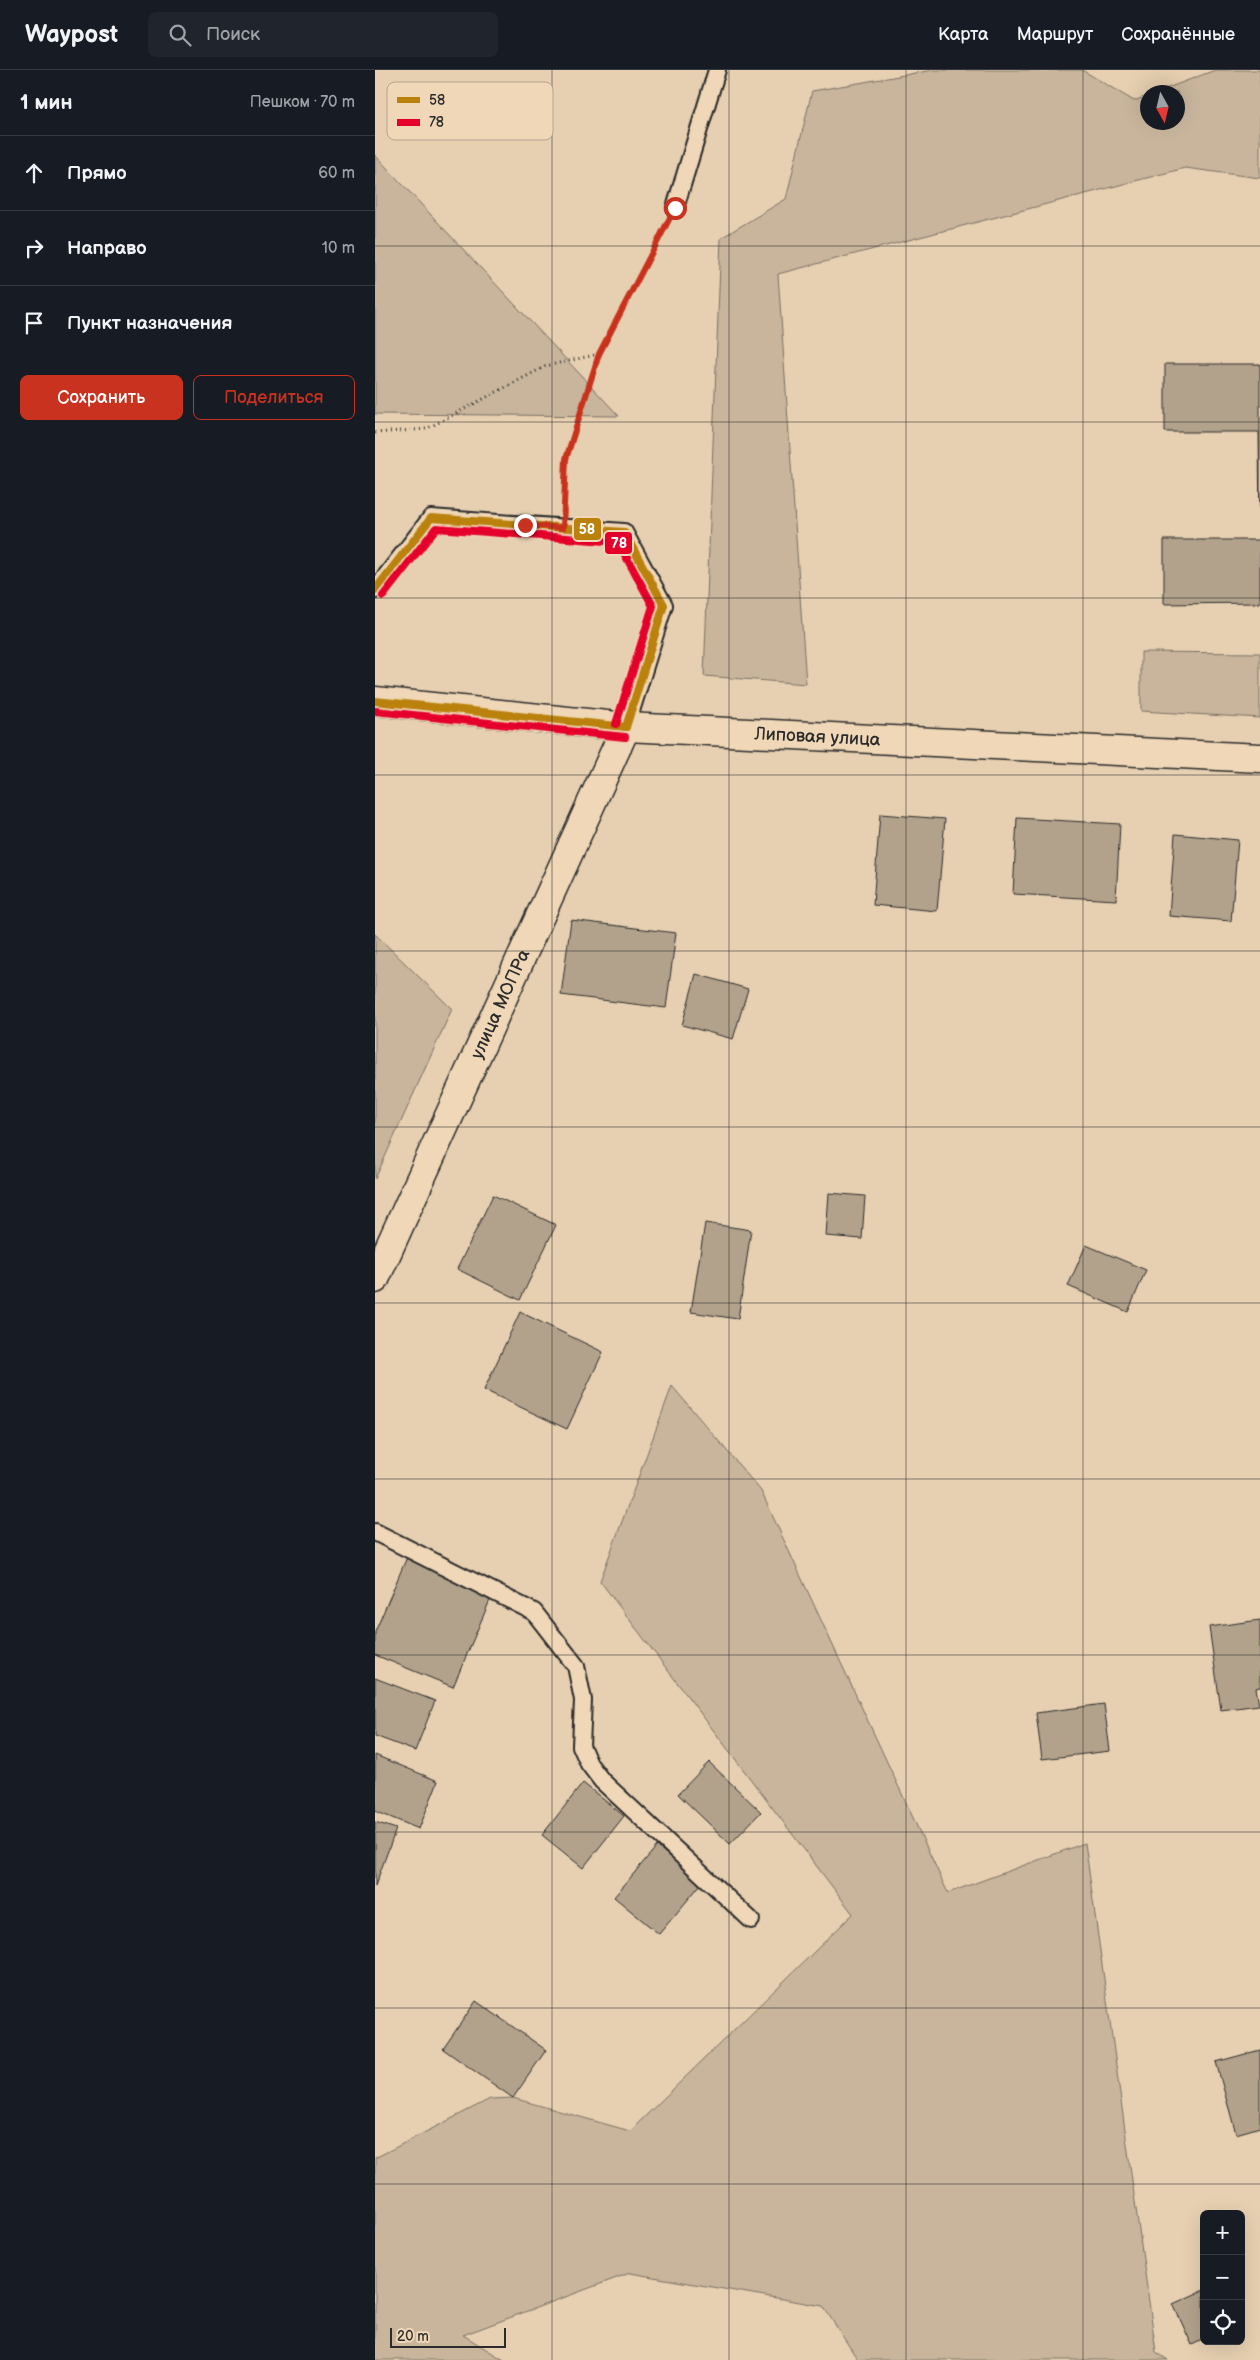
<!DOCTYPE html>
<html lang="ru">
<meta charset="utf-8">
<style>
body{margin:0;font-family:"Balsamiq Sans",sans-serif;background:#20242c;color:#f1f3f6}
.controls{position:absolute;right:15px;bottom:15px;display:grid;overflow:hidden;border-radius:8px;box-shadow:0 5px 20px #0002}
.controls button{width:45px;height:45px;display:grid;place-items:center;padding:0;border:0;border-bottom:1px solid #363941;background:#171b24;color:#f1f3f6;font:25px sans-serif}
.compass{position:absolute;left:765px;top:15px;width:45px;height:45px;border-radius:50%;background:#171b24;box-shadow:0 5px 20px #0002;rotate:172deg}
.scale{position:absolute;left:15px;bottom:12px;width:116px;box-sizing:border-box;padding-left:5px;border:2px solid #2b2b2b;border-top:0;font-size:14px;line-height:18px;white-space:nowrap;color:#2b2b2b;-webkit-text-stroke:4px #efd7b7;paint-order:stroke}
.stop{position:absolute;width:15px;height:15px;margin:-11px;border:4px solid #c8321e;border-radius:50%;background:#fff}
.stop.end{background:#c8321e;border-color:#fff;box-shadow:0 1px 5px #0008}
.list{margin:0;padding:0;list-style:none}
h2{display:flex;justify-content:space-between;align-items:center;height:65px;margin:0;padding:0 20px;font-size:21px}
h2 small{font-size:16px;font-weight:400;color:#9ea1a6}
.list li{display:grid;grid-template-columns:32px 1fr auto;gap:15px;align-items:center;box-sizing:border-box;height:75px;padding:0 20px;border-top:1px solid #363941}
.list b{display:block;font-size:19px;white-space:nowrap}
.list em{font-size:16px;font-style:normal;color:#9ea1a6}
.actions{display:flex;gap:10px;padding:15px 20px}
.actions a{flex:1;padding:11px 0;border:1px solid #c8321e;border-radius:8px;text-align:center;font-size:18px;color:#c8321e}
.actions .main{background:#c8321e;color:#fff}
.icon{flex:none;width:28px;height:28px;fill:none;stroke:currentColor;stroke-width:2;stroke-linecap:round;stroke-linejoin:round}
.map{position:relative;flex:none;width:885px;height:2290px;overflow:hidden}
header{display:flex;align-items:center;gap:30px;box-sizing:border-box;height:70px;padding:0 25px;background:#171b24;border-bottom:1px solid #363941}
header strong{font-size:24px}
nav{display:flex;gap:28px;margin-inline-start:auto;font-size:18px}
.search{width:350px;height:45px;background:#20242c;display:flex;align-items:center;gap:12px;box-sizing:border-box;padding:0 18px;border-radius:8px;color:#9ea1a6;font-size:19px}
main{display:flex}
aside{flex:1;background:#171b24}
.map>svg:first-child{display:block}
.green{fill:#c8b59c;stroke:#7a7064}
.building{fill:#b2a28c;stroke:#2b2b2b}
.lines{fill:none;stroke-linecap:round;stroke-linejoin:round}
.lane-casing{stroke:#2b2b2b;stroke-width:20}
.street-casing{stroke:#2b2b2b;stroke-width:31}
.path{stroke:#2b2b2b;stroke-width:3;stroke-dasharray:1 4;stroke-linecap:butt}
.lane{stroke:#efd7b7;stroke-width:16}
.street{stroke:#efd7b7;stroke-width:28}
.bus-1-casing{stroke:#efd7b7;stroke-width:11}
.bus-2-casing{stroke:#efd7b7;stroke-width:11}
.bus-1{stroke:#ba810d;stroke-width:8}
.bus-2{stroke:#e4002b;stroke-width:8}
.route{stroke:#c8321e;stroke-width:6}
.grid{fill:none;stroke:#2b2b2b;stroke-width:1;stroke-opacity:0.55}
.labels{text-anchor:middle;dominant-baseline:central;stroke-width:5;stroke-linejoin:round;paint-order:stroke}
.street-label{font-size:18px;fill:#2b2b2b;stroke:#efd7b7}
.key{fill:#efd7b7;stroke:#b4a38d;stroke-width:1}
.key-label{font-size:14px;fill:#2b2b2b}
.line-badge{stroke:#efd7b7;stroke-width:2}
.badge-label{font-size:14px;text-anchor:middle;font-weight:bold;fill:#fff}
</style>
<header>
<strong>Waypost</strong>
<div class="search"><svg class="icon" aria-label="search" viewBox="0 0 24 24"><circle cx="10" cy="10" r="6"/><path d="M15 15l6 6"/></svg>Поиск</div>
<nav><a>Карта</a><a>Маршрут</a><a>Сохранённые</a></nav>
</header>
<main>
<aside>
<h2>1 мин<small>Пешком · 70 m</small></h2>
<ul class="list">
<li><svg class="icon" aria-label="ahead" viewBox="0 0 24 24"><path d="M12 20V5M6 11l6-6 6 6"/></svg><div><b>Прямо</b></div><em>60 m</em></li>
<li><svg class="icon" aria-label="right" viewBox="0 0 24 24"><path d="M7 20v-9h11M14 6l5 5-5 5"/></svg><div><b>Направо</b></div><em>10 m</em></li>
<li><svg class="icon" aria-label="arrive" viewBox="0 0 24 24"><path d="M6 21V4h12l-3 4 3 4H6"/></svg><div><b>Пункт назначения</b></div></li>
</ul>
<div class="actions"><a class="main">Сохранить</a><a>Поделиться</a></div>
</aside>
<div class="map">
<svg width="885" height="2290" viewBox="0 0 885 2290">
<rect width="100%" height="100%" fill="#e7d0b1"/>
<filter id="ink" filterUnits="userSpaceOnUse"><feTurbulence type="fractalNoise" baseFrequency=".02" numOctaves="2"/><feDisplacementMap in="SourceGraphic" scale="10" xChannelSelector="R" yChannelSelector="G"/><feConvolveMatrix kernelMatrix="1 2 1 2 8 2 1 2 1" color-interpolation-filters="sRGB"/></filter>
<g filter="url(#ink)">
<!-- green -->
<g class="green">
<polygon points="558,0 707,0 759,31 772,26 772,52 802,52 802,22 782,22 840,0 885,0 885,108 810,98 403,204 431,614 329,606 346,168 411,129 437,21"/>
<polygon points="0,85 244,346 0,344"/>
<polygon points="766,582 885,583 885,648 766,641"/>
<polygon points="0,864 77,939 0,1109"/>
<polygon points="297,1316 386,1421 573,1823 710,1773 781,2282 793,2290 483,2290 448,2236 255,2203 88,2265 129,2290 0,2290 0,2088 115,2029 138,2028 255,2061 478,1844 225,1511"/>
</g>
<!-- building -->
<g class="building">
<polygon points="790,294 885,294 885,533 789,534 789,470 885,470 884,362 790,362"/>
<polygon points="505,744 570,749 562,841 498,835"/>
<polygon points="642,748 745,754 741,830 638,824"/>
<polygon points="800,764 863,770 856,851 794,846"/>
<polygon points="196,850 301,863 291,938 186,925"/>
<polygon points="321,904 373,919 358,969 307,955"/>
<polygon points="454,1123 490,1126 487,1169 451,1166"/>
<polygon points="118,1125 181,1155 145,1230 82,1199"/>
<polygon points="330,1153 376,1160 363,1249 316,1242"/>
<polygon points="711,1175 771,1200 753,1242 693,1216"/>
<polygon points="145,1242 228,1282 192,1359 109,1320"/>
<polygon points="32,1487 118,1523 78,1617 0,1585 0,1562"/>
<polygon points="885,1550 885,1617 881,1618 884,1635 846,1640 834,1557"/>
<polygon points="0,1608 60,1631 40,1681 0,1666"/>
<polygon points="729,1634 735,1681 667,1689 661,1643"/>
<polygon points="0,1685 63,1711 44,1759 0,1741"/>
<polygon points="334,1692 386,1742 355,1774 303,1724"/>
<polygon points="208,1713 249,1746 208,1798 167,1765"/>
<polygon points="0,1752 21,1759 0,1816"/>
<polygon points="282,1776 326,1814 284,1864 239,1827"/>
<polygon points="101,1931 171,1980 138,2028 68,1979"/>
<polygon points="885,1980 885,2057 861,2064 841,1992"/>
<polygon points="829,2220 829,2269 817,2275 798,2234"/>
</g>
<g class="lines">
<defs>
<g id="lane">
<polyline points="300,138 342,0"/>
<polyline points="0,520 56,448 249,462 289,535 251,657"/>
<polyline points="0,1462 159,1542 201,1596 208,1630 206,1676 214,1694 227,1711 376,1850"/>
</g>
<g id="street">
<path id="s1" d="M 0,631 L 251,657 L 885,688"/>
<path id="s2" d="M 0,1209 L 251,657"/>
</g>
</defs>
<!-- lane casing -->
<use href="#lane" class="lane-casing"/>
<!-- street casing -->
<use href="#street" class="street-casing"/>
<!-- path -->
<g class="path">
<polyline points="0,363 51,359 171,296 224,284"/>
<polyline points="189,428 191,389 224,284 287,163"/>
</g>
<!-- lane -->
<use href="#lane" class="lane"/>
<!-- street -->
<use href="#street" class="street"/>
<defs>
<g id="bus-1">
<polyline points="0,520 56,448 249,462 289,535 251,657"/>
<polyline points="0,631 251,657"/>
</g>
<g id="bus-2">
<polyline points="8,526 61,458 243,472 278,536 241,654"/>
<polyline points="0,641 250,667"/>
</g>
</defs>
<!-- bus-1 casing -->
<use href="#bus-1" class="bus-1-casing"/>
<!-- bus-2 casing -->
<use href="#bus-2" class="bus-2-casing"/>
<!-- bus-1 -->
<use href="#bus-1" class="bus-1"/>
<!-- bus-2 -->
<use href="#bus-2" class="bus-2"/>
</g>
</g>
<g class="lines" filter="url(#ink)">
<!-- route -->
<polyline class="route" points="150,455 188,458 191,389 224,284 300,138"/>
</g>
<!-- grid -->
<path class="grid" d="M 177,0 L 177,2290M 354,0 L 354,2290M 531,0 L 531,2290M 708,0 L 708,2290M 0,176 L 885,176M 0,352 L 885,352M 0,528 L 885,528M 0,705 L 885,705M 0,881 L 885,881M 0,1057 L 885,1057M 0,1233 L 885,1233M 0,1409 L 885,1409M 0,1585 L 885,1585M 0,1762 L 885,1762M 0,1938 L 885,1938M 0,2114 L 885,2114"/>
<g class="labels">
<!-- street labels -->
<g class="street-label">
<text stroke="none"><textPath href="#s1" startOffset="444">Липовая улица</textPath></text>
<text stroke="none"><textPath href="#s2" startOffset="302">улица МОПРа</textPath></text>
</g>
</g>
<!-- legend -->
<rect x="12" y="12" width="166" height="58" rx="8" class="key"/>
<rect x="22" y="27" width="23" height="6" fill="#ba810d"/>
<rect x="22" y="49" width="23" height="7" fill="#e4002b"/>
<g class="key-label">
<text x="54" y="35">58</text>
<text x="54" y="57">78</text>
</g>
<g class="line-badge">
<rect x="198" y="447" width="29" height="24" rx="5" fill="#ba810d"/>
<rect x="229" y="461" width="29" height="24" rx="5" fill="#e4002b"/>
</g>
<g class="badge-label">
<text x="212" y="464">58</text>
<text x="244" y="478">78</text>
</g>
</svg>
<div class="controls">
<button>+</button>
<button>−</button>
<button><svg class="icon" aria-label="locate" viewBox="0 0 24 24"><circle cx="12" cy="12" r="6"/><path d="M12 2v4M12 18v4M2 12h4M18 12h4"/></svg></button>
</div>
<svg class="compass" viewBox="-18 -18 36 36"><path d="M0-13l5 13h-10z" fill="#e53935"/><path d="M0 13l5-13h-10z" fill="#9ea1a6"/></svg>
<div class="scale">20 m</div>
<div class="stop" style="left:300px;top:138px"></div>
<div class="stop end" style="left:150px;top:455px"></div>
</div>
</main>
